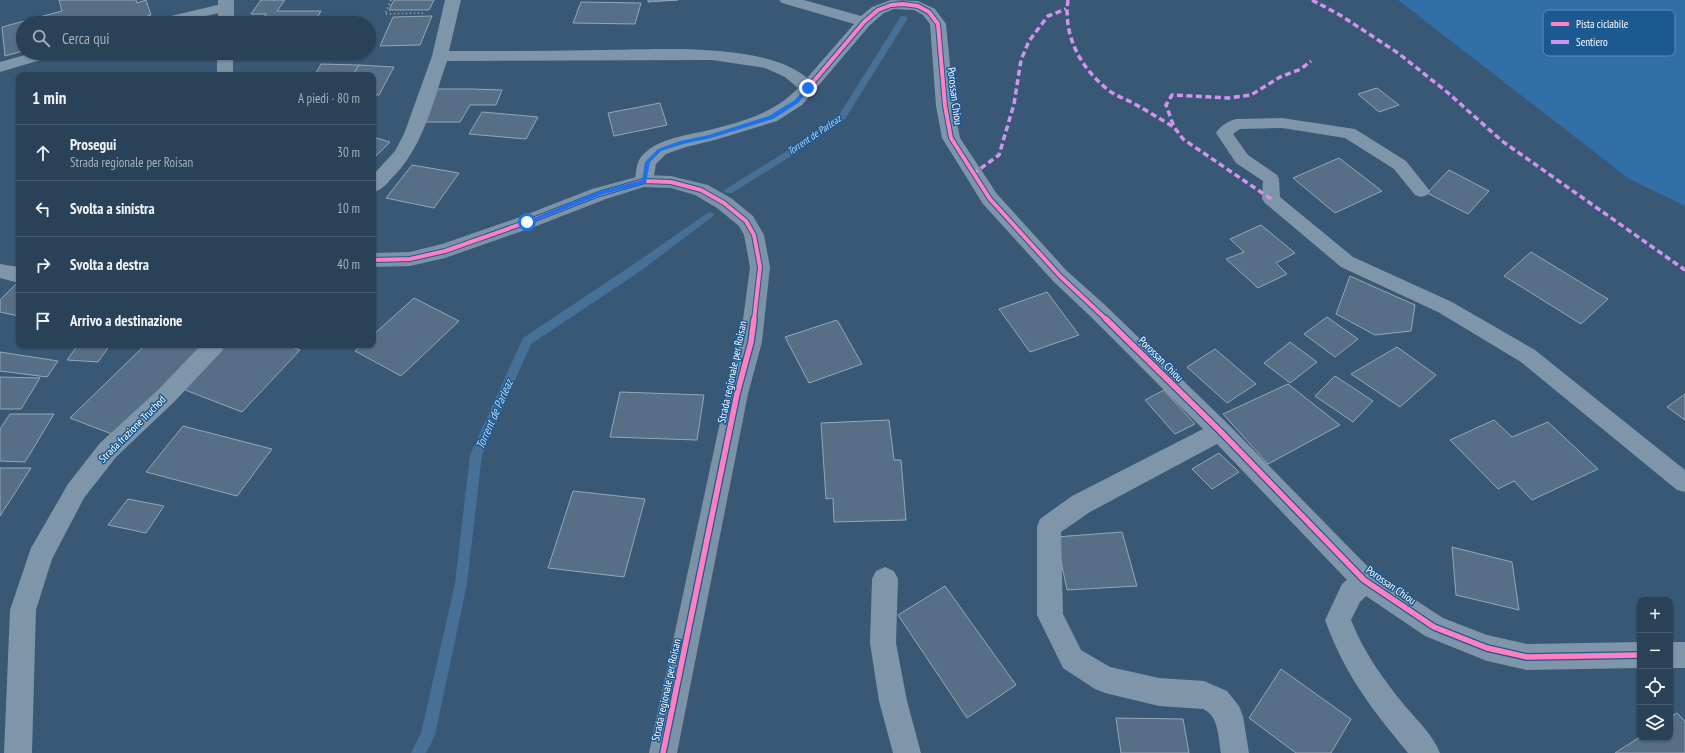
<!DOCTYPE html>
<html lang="it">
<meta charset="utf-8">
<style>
body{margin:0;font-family:"PT Sans Narrow",sans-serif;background:#32495e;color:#f1f3f6}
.controls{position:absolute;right:12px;bottom:12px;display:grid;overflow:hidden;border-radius:8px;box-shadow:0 1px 3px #0004}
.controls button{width:36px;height:36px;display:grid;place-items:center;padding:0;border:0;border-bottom:1px solid #465b6e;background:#2a4258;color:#f1f3f6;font:20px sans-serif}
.stop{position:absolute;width:12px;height:12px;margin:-9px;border:3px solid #1a73e8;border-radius:50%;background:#fff}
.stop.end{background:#1a73e8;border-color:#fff;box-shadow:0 1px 4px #0008}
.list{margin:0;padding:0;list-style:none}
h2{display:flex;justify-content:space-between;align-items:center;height:52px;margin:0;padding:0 16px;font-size:17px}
h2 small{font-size:13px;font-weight:400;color:#a5b0ba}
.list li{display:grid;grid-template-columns:26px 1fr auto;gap:12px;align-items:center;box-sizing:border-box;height:56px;padding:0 16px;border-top:1px solid #465b6e}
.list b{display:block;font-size:15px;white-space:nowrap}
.list p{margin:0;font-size:13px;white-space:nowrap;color:#a5b0ba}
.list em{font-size:13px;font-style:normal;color:#a5b0ba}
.icon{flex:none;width:22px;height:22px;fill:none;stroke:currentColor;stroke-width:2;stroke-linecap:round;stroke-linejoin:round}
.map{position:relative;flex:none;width:1685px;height:753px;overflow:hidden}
.search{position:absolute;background:#2a4258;box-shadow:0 1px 3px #0004;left:16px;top:16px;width:360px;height:44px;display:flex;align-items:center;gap:10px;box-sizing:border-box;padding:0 14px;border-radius:22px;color:#a5b0ba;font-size:15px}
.panel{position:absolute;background:#2a4258;box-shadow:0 1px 3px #0004;left:16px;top:72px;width:360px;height:276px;border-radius:8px}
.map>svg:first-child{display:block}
.green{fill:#316fa6}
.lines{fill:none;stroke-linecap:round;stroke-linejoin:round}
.stream{fill:#477097;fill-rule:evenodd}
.building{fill:#566f87;stroke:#94a7b7}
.path{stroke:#7f95a9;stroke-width:2;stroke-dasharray:1.5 2.5;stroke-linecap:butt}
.lane{fill:#7f95a9;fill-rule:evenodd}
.street{fill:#7f95a9;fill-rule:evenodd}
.secondary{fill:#7c92a6;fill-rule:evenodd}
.quiet{stroke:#d193ec;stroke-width:3.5;stroke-dasharray:6 3.5;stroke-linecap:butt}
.cycleway-far1-casing{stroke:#1d5991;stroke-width:6}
.cycleway-casing{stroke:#1d5991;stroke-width:8}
.cycleway-far1{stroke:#ff80c0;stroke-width:4}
.cycleway{stroke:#ff80c0;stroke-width:5.5}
.route{fill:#1a73e8}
.labels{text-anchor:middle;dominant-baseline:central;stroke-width:3;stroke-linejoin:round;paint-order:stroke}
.far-water-label{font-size:10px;font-style:italic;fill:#b9d9f5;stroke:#1d5991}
.street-label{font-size:11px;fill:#fff;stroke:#1d5991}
.water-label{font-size:12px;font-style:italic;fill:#b9d9f5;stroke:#1d5991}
.key{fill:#1d5991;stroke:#618bb2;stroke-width:1}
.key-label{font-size:11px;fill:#fff}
</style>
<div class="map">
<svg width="1685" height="753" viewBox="0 0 1685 753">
<rect width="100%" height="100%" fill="#385876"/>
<!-- green -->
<polygon class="green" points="1398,0 1685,0 1685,206 1628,178"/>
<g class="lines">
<!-- stream -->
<g class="stream">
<polygon points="901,16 904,16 908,18 845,119 793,155 732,193 726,193 724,191 726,189 787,151 839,115"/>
<polygon points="709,212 712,213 714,215 712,217 642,270 531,344 482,455 467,584 435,735 426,753 411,753 421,733 455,584 470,455 523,338 634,264"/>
</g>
</g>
<!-- building -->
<g class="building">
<polygon points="59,0 136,0 137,3 146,0 151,15 123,23 23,23 23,51 5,56 2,27 62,11"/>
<polygon points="261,0 285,0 277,11 321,11 314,23 261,23 266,14 251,14"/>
<polygon points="394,0 434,0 429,10 389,10"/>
<polygon points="648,0 678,0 648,2"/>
<polygon points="581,2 641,3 635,24 573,23"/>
<polygon points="432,16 420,45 380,46 393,17"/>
<polygon points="321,64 359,65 353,75 315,75"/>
<polygon points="359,65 394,67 379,95 373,95 373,75 353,75"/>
<polygon points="1377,88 1399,105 1379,112 1358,94"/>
<polygon points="437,89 472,89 502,90 496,105 470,105 460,122 424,122"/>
<polygon points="660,103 667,125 614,136 608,113"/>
<polygon points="482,112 538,117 526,139 469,134"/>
<polygon points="373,137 390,142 373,159"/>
<polygon points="1339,158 1382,191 1335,213 1293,178"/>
<polygon points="412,165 459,173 434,208 386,198"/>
<polygon points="1449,170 1489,191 1468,214 1427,193"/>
<polygon points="1261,225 1295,253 1276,263 1287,274 1258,288 1226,259 1244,252 1230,239"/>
<polygon points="1531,252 1608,299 1581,324 1504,276"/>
<polygon points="1350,276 1415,305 1411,331 1375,335 1336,314"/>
<polygon points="19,281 19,316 0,312 0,300"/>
<polygon points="1047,292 1079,335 1030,352 999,309"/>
<polygon points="414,298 459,321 401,376 355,351 362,345 373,345 373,335"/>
<polygon points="1327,317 1358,339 1335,357 1304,334"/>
<polygon points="837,320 862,364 809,383 785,337"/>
<polygon points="1290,342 1317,362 1290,383 1264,363"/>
<polygon points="78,345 110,345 98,362 67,360"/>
<polygon points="145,345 206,345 117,436 70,418"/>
<polygon points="223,345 286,345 300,350 242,412 180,388"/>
<polygon points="1397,347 1436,375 1400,407 1351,374"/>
<polygon points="1215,349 1256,384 1227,403 1187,367"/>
<polygon points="0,352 58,361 47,377 0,371"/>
<polygon points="1335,376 1373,401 1353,422 1315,396"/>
<polygon points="0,377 40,378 21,409 0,409"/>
<polygon points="1288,384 1340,425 1268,464 1223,414"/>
<polygon points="1164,390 1195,424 1175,434 1145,400"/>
<polygon points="620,392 704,395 697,440 610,437"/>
<polygon points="1685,394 1685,420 1667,407"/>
<polygon points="10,414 54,414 25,462 0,461 0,429"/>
<polygon points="889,420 894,460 901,460 906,520 834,522 833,498 826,499 821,423"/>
<polygon points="1494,420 1512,437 1548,422 1598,469 1532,500 1514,481 1498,489 1450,440"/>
<polygon points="183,426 272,449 237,496 146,472"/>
<polygon points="1219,453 1239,472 1212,489 1192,469"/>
<polygon points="0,468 31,468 0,516"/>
<polygon points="573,491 645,499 624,577 548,568"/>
<polygon points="128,499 164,506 146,533 108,525"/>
<polygon points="1122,532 1137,586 1067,590 1056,537"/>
<polygon points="1452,547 1512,562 1519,610 1456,595"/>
<polygon points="945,586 1016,685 967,718 898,615"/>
<polygon points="1281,669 1351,719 1331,753 1296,753 1249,718"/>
<polygon points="1677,713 1685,721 1685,753 1615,753 1640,737 1640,738 1670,738 1670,717"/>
<polygon points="1116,718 1183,719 1189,753 1121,753"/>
</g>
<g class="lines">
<!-- path -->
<polyline class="path" points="391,0 385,14 423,13"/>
<!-- lane -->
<g class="lane">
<polygon points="226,3 231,4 233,7 231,10 177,23 152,23 154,20"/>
<polygon points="32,53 56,53 54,56 0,72 0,62"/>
<path d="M 1282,118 L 1355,129 L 1406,161 L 1430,191 L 1427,195 L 1421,197 L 1415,195 L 1394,169 L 1345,138 L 1282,128 L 1240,129 L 1233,134 L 1248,155 L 1277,175 L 1279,179 L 1280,197 L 1353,257 L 1452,302 L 1535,350 L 1685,470 L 1685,492 L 1677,490 L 1521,362 L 1438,312 L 1341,267 L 1265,203 L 1262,199 L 1263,181 L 1236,163 L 1216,133 C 1220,126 1228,121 1236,119 Z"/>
</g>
<!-- street -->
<g class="street">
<path d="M 445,0 L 461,0 L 449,51 C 499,51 548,51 598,50 C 653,50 764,41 807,78 L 854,24 L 782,3 L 779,0 L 804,0 L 861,16 L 872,7 L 891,0 L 918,1 L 935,9 L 946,24 L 954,106 L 960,138 L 997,194 L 1067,271 L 1105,305 L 1228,424 L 1373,572 L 1443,618 L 1487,635 L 1527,644 L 1640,642 L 1640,668 L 1527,670 L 1487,661 L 1425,636 L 1366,596 L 1360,602 L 1351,620 C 1364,653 1384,680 1405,706 C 1418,721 1433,735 1440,753 L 1408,753 C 1371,708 1345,675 1325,620 L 1342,584 L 1347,580 L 1217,444 L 1090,512 L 1061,532 L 1063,614 L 1081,650 L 1110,667 L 1159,678 L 1204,681 L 1227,691 L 1239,706 L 1243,716 L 1249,753 L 1221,753 C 1218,737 1219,716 1203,709 L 1159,706 L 1105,693 L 1095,689 L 1063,668 L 1037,615 L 1037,527 L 1040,519 L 1072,496 L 1203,429 L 1091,317 L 1053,281 L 983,204 L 942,138 L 936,106 L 930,24 L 923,15 L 914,10 L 894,9 L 884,13 L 870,25 L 802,105 L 777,121 L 715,140 L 686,147 L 666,154 L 656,164 L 653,181 L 651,186 L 644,187 L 637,186 L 635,181 C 636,174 636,163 641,157 C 656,139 683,136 705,131 C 738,123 774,114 798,88 L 785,77 L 765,68 L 712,60 L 447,61 C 433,102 423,149 390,180 C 385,186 381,190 373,192 L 373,175 L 395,151 L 404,134 L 432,56 Z"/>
<polygon points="0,264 19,267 19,283 0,278"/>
<polygon points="201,345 225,345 222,351 174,402 116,457 84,498 52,559 36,610 32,753 4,753 10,610 31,548 68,484 100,443 158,390"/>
<polygon points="885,567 894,571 898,579 896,643 907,701 921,753 893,753 879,701 870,643 872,579 876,571"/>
<rect x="1670" y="642" width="15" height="26"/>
</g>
<!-- secondary -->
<g class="secondary">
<rect x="218" y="0" width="16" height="23"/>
<rect x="217" y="53" width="16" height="22"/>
<polygon points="644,175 671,176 708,185 731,198 753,216 764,235 770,267 762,342 748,394 677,753 649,753 726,394 740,342 750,267 744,235 739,226 717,208 695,195 671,188 644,187 606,199 534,227 445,258 410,266 373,267 373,253 410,252 442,244 520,217 592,189"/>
</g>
<!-- quiet -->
<g class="quiet">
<path d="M 1068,0 C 1063,35 1080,67 1107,89 C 1114,95 1123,98 1131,102 C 1146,110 1160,119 1174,127"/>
<polyline points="1312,0 1340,15 1398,53 1447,92 1502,141 1685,270"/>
<polyline points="973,174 999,155 1014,104 1021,60 1029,41 1048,16 1066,9"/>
<polyline points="1271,199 1183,139 1174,127 1166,105 1172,95 1229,98 1251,95 1280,77 1301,69 1311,61"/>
</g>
<defs>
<g id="cycleway-far1">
<polyline points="808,88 864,22 878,10 891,5 903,4 918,6 929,12 938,24 945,106 951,138 990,199 1060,276 1107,320"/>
<polyline points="373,260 410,259 445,251 527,222 599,194 644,181 671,182 701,190 724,203 746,221 754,235 760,267 754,320"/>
</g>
<g id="cycleway">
<polyline points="1106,319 1220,431 1364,580 1434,627 1487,648 1527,657 1640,655"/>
<polyline points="663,753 737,394 751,342 754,319"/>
</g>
</defs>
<!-- cycleway-far1 casing -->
<use href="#cycleway-far1" class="cycleway-far1-casing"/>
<!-- cycleway casing -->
<use href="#cycleway" class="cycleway-casing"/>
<!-- cycleway-far1 -->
<use href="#cycleway-far1" class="cycleway-far1"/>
<!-- cycleway -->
<use href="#cycleway" class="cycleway"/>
</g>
<!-- route -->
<polygon class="route" points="807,86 811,88 798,103 773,119 711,138 683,144 661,151 650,162 646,183 601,195 529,223 524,222 597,192 642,180 645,162 658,149 680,141 709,135 769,116 795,100"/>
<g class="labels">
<!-- far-water labels -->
<g class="far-water-label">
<text transform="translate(814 135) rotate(-34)">Torrent de Parleaz</text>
</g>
<!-- street labels -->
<g class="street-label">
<text transform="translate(955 96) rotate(83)">Porossan Chiou</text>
<text transform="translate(1161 359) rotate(45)">Porossan Chiou</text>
<text transform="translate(732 372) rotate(-78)">Strada regionale per Roisan</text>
<text transform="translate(132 429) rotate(-45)">Strada frazione Truchod</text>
<text transform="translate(1391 585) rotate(35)">Porossan Chiou</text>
<text transform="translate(666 690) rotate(-78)">Strada regionale per Roisan</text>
</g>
<!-- water labels -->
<g class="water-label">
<text transform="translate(494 414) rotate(-66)">Torrent de Parleaz</text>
</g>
</g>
<!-- legend -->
<rect x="1543" y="10" width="132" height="46" rx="6" class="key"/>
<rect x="1551" y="22" width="18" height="4" fill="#ff80c0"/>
<rect x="1551" y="40" width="18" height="4" fill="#d193ec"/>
<g class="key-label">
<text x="1576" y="28">Pista ciclabile</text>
<text x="1576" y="46">Sentiero</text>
</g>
</svg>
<div class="controls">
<button>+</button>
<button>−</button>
<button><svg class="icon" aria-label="locate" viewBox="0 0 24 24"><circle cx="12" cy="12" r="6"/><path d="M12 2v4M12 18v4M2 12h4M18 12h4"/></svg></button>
<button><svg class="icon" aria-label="layers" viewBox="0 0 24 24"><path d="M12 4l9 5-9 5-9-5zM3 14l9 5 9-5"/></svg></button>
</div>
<div class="stop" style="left:527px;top:222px"></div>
<div class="stop end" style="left:808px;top:88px"></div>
<div class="search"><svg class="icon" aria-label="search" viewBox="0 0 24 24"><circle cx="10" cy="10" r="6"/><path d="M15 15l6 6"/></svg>Cerca qui</div>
<section class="panel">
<h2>1 min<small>A piedi · 80 m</small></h2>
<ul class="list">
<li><svg class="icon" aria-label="ahead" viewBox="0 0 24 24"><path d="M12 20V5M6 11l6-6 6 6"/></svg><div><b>Prosegui</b><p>Strada regionale per Roisan</p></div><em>30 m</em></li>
<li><svg class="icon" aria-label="left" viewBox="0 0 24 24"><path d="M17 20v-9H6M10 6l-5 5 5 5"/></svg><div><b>Svolta a sinistra</b></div><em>10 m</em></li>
<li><svg class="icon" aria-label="right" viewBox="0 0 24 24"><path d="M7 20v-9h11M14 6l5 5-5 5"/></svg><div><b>Svolta a destra</b></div><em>40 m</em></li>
<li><svg class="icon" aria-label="arrive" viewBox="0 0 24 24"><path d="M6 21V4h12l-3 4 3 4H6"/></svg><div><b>Arrivo a destinazione</b></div></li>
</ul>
</section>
</div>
